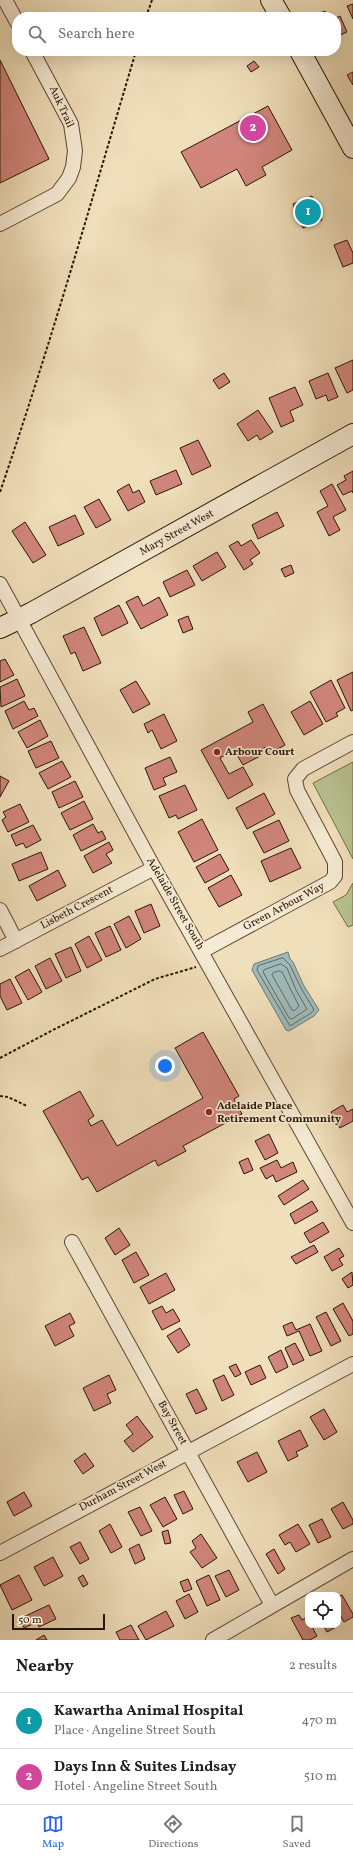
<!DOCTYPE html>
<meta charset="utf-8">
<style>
body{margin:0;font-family:Vollkorn,serif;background:#f2f2f2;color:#202124}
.controls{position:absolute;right:12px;bottom:12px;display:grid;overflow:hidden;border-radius:8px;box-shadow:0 4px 16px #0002}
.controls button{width:36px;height:36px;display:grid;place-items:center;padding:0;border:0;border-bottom:1px solid #e0e0e0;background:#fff;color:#202124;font:20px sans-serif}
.scale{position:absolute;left:12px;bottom:10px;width:93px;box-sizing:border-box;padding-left:4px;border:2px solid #2a1604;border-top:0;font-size:11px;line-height:14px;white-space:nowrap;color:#2a1604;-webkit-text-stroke:3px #f5ead3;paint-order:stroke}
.you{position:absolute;left:165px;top:1066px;width:14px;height:14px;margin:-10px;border:3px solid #fff;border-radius:50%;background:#1a73e8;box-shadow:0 0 0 6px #1a73e833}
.badge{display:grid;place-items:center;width:26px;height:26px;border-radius:50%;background:#2563eb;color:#fff;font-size:13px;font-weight:700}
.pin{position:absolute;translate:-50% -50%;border:2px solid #fff;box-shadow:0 1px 4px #0006}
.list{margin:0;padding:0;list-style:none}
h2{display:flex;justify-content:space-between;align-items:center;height:52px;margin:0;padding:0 16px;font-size:17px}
h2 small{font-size:13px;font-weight:400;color:#757577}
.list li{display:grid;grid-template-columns:26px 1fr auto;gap:12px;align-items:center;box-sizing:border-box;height:56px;padding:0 16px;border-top:1px solid #e0e0e0}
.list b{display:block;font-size:15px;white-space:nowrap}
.list p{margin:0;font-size:13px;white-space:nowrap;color:#757577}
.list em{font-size:13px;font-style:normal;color:#757577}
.icon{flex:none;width:22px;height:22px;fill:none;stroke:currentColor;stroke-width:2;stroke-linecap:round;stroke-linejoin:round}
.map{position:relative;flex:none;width:353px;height:1640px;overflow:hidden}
.search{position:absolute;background:#fff;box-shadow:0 4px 16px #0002;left:12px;right:12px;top:12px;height:44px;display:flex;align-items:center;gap:10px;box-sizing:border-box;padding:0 14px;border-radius:16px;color:#757577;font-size:15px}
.sheet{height:164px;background:#fff}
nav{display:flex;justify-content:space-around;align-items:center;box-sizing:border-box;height:56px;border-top:1px solid #e0e0e0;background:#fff;font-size:11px;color:#757577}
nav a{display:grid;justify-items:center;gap:2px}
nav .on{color:#2563eb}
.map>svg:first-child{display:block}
.green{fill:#b9c291;stroke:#726c4a}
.water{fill:#9ebaba;stroke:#707871}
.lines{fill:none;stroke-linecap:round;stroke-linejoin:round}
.shore{stroke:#64685f;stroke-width:1}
.building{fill:#d1857c;stroke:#2a1604}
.street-casing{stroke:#5c4832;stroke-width:16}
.secondary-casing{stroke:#2a1604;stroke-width:22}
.path{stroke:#2a1604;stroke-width:2;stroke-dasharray:3 2;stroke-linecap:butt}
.street{stroke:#f5ead3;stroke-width:14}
.secondary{stroke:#f5ead3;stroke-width:20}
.poi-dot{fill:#8f2418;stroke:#f5ead3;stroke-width:1.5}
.labels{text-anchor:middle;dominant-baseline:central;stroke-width:3.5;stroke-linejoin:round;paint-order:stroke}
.street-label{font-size:11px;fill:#2a1604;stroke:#f5ead3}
.poi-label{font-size:11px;font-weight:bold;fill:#2a1604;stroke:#f5ead3;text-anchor:start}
</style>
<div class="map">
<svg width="353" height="1640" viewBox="0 0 353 1640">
<rect width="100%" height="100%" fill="#f0dfbb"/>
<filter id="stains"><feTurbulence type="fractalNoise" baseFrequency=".005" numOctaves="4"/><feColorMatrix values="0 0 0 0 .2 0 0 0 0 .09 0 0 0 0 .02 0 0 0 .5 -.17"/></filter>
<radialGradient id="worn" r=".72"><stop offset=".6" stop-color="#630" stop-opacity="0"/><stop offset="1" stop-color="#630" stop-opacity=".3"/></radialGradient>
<!-- green -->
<g class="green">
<polygon points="353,762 353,859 313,783"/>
<polygon points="353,883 353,925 348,927 333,902 346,895"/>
</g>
<!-- water -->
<polygon class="water" points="288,952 290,959 293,962 304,986 319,1010 314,1016 289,1031 286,1030 252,970 254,964"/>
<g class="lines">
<!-- shore -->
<g class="shore">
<polygon points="283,958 290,965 301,988 314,1010 311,1013 290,1026 257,970 258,966"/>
<polygon points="281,964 287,968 296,990 307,1009 292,1019 289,1018 263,972 264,970"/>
<polygon points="279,971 282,972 299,1006 294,1011 292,1010 272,975 273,973"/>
</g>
</g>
<!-- building -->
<g class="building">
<polygon points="353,4 353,19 347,6"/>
<polygon points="325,11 328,17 316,17 316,15"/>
<polygon points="340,16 347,32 336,37 336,18"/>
<polygon points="0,60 49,159 0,183"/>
<polygon points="254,61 259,67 251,72 247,66"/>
<polygon points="353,72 353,85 347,75"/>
<polygon points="268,106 292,150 262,167 266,175 246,186 237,169 201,188 181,152"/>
<polygon points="312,196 322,220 303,228 293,204"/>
<polygon points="347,240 353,253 353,263 343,267 334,245"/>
<polygon points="353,360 353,390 347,393 335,368"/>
<polygon points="224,373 230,382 219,389 213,380"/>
<polygon points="328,373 338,397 328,401 326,395 316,399 309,381"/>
<polygon points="295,387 303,405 290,411 294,421 281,427 269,398"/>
<polygon points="258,410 273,432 260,440 257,435 248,441 237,424"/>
<polygon points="198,440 211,466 192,475 180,448"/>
<polygon points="176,470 182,484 156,495 150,481"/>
<polygon points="353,471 353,493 352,491 343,495 337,485 346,480 344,476"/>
<polygon points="129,484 133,493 139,490 145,502 128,511 117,491"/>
<polygon points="332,484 346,510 333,517 340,530 329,536 317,512 328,506 320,491"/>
<polygon points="99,499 111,520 96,528 84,507"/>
<polygon points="277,512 284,526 258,539 252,525"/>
<polygon points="75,515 84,534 58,546 49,527"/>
<polygon points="25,522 46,555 33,563 12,531"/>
<polygon points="251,540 260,553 250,560 253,564 244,570 229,546 238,541 241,546"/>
<polygon points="217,552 226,567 202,581 193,566"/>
<polygon points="291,565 294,573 285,577 281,569"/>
<polygon points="187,570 195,585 170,597 163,582"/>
<polygon points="138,596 143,606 159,597 168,615 141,629 126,602"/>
<polygon points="119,605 128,623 102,636 94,618"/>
<polygon points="188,616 193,629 183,633 178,620"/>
<polygon points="84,627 101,663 83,671 75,652 71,654 63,636"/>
<polygon points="5,659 14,675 0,682 0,661"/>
<polygon points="353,672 353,710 351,711 337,680"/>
<polygon points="17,679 25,696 1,707 0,687"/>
<polygon points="331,680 345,708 336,713 338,716 326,722 310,692"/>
<polygon points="136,681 150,704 133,713 120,690"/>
<polygon points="24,701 29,710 34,708 38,716 13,729 5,711"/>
<polygon points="310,701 323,724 304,735 291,712"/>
<polygon points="263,704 285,745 270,753 266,747 259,750 262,755 243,765 234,750 220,758 229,774 243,767 253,785 228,799 201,750 253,722 248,712"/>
<polygon points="164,714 177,741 161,749 152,730 148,733 144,724"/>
<polygon points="40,720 48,736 27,748 18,732"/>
<polygon points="51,741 59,758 36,768 28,751"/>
<polygon points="170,757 177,772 163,778 166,785 154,790 145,768"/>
<polygon points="62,761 71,777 48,789 39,773"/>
<polygon points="0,776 9,781 0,797"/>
<polygon points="75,781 83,797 59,808 52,792"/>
<polygon points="185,785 197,810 178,819 176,815 169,818 159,796"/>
<polygon points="264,793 275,814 247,829 236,808"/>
<polygon points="84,801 93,819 70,830 61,813"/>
<polygon points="20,804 29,822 8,832 2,820 6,817 3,812"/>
<polygon points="202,819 218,850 194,862 178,832"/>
<polygon points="279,820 289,841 264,853 253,832"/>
<polygon points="93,824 98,833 102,831 106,839 81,851 73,835"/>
<polygon points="33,825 41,840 26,848 23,843 16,846 11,835"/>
<polygon points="109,842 113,850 106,854 112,863 93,873 84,856"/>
<polygon points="291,848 301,868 270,882 261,861"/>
<polygon points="41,852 48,869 19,881 12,864"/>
<polygon points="220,854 229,870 205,883 196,867"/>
<polygon points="58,870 66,886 37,901 29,886"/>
<polygon points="231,875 242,895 219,907 208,888"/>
<polygon points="151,904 160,926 144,933 135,911"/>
<polygon points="129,916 141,939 126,948 114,924"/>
<polygon points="110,926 121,950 106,957 95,933"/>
<polygon points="89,936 102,960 87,968 75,944"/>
<polygon points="71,947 81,971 66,978 55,954"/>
<polygon points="50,958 62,981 46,989 35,966"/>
<polygon points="29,969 42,992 28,1000 15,977"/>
<polygon points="10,979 22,1003 7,1010 0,996 0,984"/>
<polygon points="203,1032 239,1096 234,1099 242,1114 183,1146 186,1151 158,1166 155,1160 97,1192 88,1177 82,1180 43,1111 80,1091 94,1116 88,1120 91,1126 102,1120 117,1146 203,1098 175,1048"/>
<polygon points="343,1105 347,1112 353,1109 353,1121 340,1128 331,1112"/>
<polygon points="269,1134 278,1153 265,1160 255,1141"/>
<polygon points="248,1158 253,1170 244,1174 239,1162"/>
<polygon points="277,1160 281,1168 293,1162 297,1172 276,1182 273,1175 266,1179 260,1168"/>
<polygon points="303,1180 309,1189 284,1205 278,1196"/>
<polygon points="312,1201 318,1211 295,1224 290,1214"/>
<polygon points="323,1222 329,1232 310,1243 304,1233"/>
<polygon points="119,1228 130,1245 115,1255 105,1238"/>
<polygon points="314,1245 318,1252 296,1264 291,1257"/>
<polygon points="339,1248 344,1256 339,1259 343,1265 332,1271 324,1257"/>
<polygon points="136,1252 149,1275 134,1283 122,1260"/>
<polygon points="352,1272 353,1285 348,1288 342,1279"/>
<polygon points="166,1273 175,1290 149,1304 140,1287"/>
<polygon points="343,1303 353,1321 353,1334 349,1336 333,1309"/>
<polygon points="162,1306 166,1313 173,1309 180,1321 162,1330 152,1311"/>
<polygon points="326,1312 341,1341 331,1346 316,1317"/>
<polygon points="70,1313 75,1323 69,1326 74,1336 55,1346 45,1326"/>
<polygon points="292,1322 296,1330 310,1324 322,1351 310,1356 299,1331 287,1336 283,1326"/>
<polygon points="180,1328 190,1345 178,1353 167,1336"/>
<polygon points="295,1343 304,1360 293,1365 285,1348"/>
<polygon points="281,1350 288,1367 276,1373 268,1357"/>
<polygon points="236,1364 241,1374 235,1377 229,1367"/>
<polygon points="260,1365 266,1378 251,1385 245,1372"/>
<polygon points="109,1375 116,1390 107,1394 111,1403 94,1411 83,1388"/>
<polygon points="224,1375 234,1395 222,1401 213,1380"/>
<polygon points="197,1389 207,1409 196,1414 186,1394"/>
<polygon points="324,1409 337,1432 324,1440 310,1417"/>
<polygon points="137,1416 153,1437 133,1452 124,1441 133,1434 126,1425"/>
<polygon points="300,1430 308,1446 296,1452 298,1456 288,1461 278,1441"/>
<polygon points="257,1452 267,1472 248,1482 237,1462"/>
<polygon points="85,1453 94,1466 83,1474 74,1461"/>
<polygon points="184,1491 193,1509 183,1514 174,1495"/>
<polygon points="24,1492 32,1506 14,1516 7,1502"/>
<polygon points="165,1497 177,1519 163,1527 150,1505"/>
<polygon points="343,1502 353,1520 353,1524 343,1529 331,1509"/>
<polygon points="140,1507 152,1531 141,1536 128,1512"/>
<polygon points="322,1519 331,1537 318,1543 309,1525"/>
<polygon points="110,1524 122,1547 111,1553 99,1531"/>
<polygon points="298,1524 310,1544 296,1552 290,1542 285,1545 279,1535"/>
<polygon points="168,1530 171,1543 165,1544 162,1532"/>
<polygon points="201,1534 217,1558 202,1568 190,1552 196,1548 192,1541"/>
<polygon points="80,1542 89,1559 80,1564 70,1547"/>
<polygon points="139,1544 145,1559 135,1564 129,1549"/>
<polygon points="274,1549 285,1569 278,1574 266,1554"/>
<polygon points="53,1557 63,1576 44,1586 34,1567"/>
<polygon points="229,1570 239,1590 226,1597 215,1576"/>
<polygon points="19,1575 32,1600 12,1610 0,1585"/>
<polygon points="83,1575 88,1584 83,1587 78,1578"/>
<polygon points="209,1575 220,1600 207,1606 196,1581"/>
<polygon points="188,1579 192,1589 184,1592 180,1582"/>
<polygon points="189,1594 198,1612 185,1619 176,1601"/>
<polygon points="342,1595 353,1614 353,1617 344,1622 338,1611 338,1597"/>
<polygon points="49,1605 56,1619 39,1627 37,1622 24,1628 19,1619"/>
<polygon points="166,1611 174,1626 146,1640 138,1626"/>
<polygon points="299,1615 302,1620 307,1617 308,1625 311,1625 317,1636 310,1640 303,1640 291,1618"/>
<polygon points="131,1625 139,1640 120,1640 116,1632"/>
<polygon points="323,1625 337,1625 338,1626 327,1632"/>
<polygon points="44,1635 47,1640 36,1640"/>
</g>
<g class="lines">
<defs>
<g id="street">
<polyline points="5,0 17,22"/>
<polyline points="0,224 57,194 69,178 73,167 75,151 71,124 32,51"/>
<polyline points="0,584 154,868 353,1223"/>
<polyline points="0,910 16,941"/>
<polyline points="0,949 154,868"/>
<polyline points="202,951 330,882 335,876 335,862 297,790 295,779 303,769 353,742"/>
<polyline points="72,1242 272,1605"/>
<polyline points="0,1553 353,1364"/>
<polyline points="213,1640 353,1559"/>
</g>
<g id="secondary">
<polyline points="271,0 281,17"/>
<polyline points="300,51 353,148"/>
<polyline points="0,628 31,613 353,434"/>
</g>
</defs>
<!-- street casing -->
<use href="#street" class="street-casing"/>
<!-- secondary casing -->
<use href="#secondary" class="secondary-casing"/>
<!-- path -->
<g class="path">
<polyline points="146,17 152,0"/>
<path d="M 0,492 C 50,346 92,199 136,51"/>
<polyline points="0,1058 53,1030 155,979 196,967"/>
<polyline points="0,1096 8,1097 27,1106"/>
</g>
<!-- street -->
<use href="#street" class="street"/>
<!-- secondary -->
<use href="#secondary" class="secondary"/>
</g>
<!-- markers -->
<g class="poi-dot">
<circle cx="217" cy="752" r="4"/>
<circle cx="209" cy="1112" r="4"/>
</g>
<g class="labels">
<!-- street labels -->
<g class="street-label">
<text transform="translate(61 107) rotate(65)">Auk Trail</text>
<text transform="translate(177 533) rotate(-29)">Mary Street West</text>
<text transform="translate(175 904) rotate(60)">Adelaide Street South</text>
<text transform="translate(284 907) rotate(-28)">Green Arbour Way</text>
<text transform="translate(77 908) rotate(-28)">Lisbeth Crescent</text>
<text transform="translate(172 1423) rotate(61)">Bay Street</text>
<text transform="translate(123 1486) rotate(-28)">Durham Street West</text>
</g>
<!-- poi labels -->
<g class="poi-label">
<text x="225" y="752">Arbour Court</text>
<text x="217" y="1106">Adelaide Place<tspan x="217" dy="13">Retirement Community</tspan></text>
</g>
</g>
<rect width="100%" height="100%" filter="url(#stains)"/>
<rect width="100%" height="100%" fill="url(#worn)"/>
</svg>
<div class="controls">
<button><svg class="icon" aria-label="locate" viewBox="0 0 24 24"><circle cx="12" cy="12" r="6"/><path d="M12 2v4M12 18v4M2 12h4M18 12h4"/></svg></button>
</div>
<div class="scale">50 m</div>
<div class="you"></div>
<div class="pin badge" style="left:308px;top:212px;background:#0f9aa8">1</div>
<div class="pin badge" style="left:253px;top:128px;background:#d1479c">2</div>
<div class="search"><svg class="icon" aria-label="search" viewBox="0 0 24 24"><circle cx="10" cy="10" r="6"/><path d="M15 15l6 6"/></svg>Search here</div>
</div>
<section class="sheet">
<h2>Nearby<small>2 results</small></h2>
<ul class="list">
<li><span class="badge" style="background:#0f9aa8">1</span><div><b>Kawartha Animal Hospital</b><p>Place · Angeline Street South</p></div><em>470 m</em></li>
<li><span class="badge" style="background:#d1479c">2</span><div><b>Days Inn &amp; Suites Lindsay</b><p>Hotel · Angeline Street South</p></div><em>510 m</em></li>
</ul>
</section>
<nav>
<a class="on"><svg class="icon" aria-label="map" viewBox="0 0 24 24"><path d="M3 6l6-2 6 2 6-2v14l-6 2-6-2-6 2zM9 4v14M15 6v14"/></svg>Map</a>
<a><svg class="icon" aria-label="directions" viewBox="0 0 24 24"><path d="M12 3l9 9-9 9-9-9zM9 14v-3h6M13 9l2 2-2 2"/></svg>Directions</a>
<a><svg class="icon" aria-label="saved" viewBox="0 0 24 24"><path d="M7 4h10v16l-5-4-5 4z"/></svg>Saved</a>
</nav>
